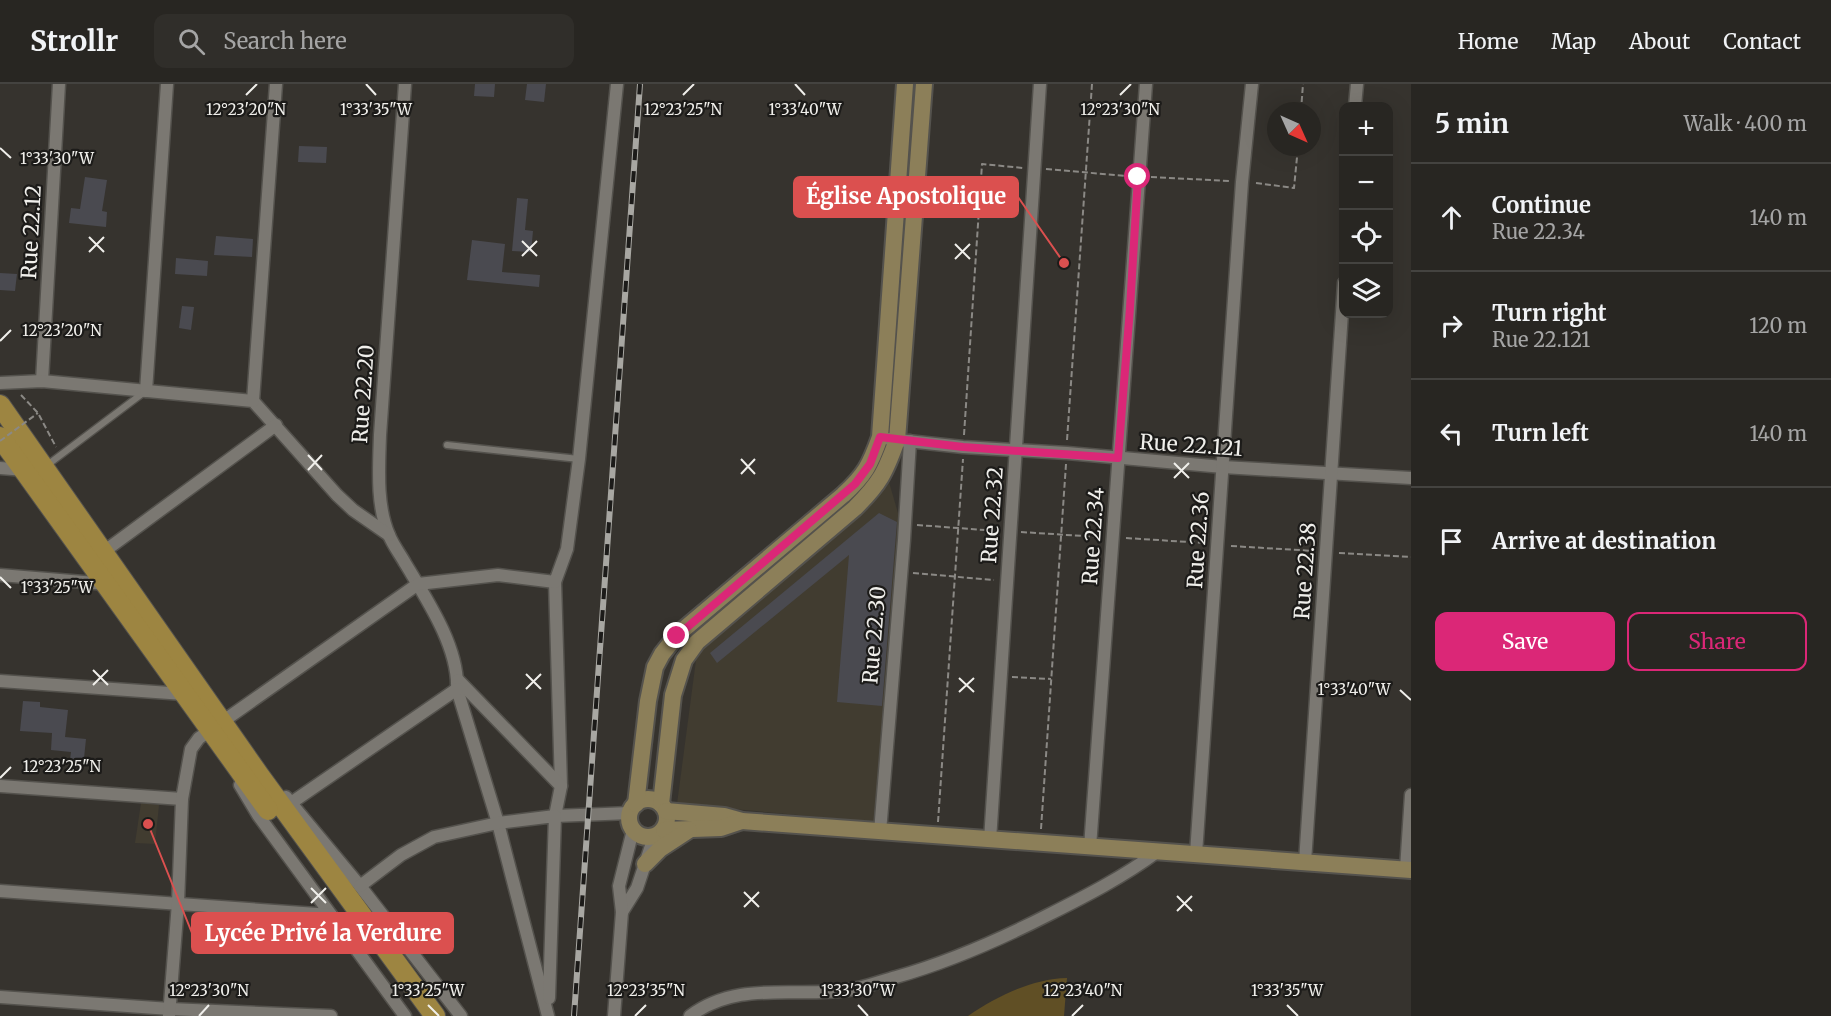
<!DOCTYPE html>
<meta charset="utf-8">
<style>
body{margin:0;font-family:Merriweather,serif;background:#302e2a;color:#f1f3f6}
.controls{position:absolute;right:18px;top:18px;display:grid;overflow:hidden;border-radius:12px;box-shadow:0 6px 24px #0002}
.controls button{width:54px;height:54px;display:grid;place-items:center;padding:0;border:0;border-bottom:2px solid #444340;background:#282622;color:#f1f3f6;font:30px sans-serif}
.compass{position:absolute;left:1267px;top:18px;width:54px;height:54px;border-radius:50%;background:#282622;box-shadow:0 6px 24px #0002;rotate:135deg}
.stop{position:absolute;width:18px;height:18px;margin:-14px;border:4px solid #db2777;border-radius:50%;background:#fff}
.stop.end{background:#db2777;border-color:#fff;box-shadow:0 2px 6px #0008}
.list{margin:0;padding:0;list-style:none}
h2{display:flex;justify-content:space-between;align-items:center;height:78px;margin:0;padding:0 24px;font-size:26px}
h2 small{font-size:20px;font-weight:400;color:#a5a5a5}
.list li{display:grid;grid-template-columns:39px 1fr auto;gap:18px;align-items:center;box-sizing:border-box;height:108px;padding:0 24px;border-top:2px solid #444340}
.list b{display:block;font-size:22px;white-space:nowrap}
.list p{margin:0;font-size:20px;white-space:nowrap;color:#a5a5a5}
.list em{font-size:20px;font-style:normal;color:#a5a5a5}
.actions{display:flex;gap:12px;padding:18px 24px}
.actions a{flex:1;padding:14px 0;border:2px solid #db2777;border-radius:12px;text-align:center;font-size:21px;color:#db2777}
.actions .main{background:#db2777;color:#fff}
.icon{flex:none;width:33px;height:33px;fill:none;stroke:currentColor;stroke-width:2;stroke-linecap:round;stroke-linejoin:round}
.map{position:relative;flex:none;width:1411px;height:932px;overflow:hidden}
header{display:flex;align-items:center;gap:36px;box-sizing:border-box;height:84px;padding:0 30px;background:#282622;border-bottom:2px solid #444340}
header strong{font-size:28px}
nav{display:flex;gap:33px;margin-inline-start:auto;font-size:21px}
.search{width:420px;height:54px;background:#302e2a;display:flex;align-items:center;gap:15px;box-sizing:border-box;padding:0 21px;border-radius:12px;color:#a5a5a5;font-size:22px}
main{display:flex}
aside{flex:1;background:#282622}
.map>svg:first-child{display:block}
.built{fill:#413c30}
.green{fill:#604f25}
.building{fill:#4a4a50}
.lines{fill:none;stroke-linecap:round;stroke-linejoin:round}
.lane-casing{stroke:#54524d;stroke-width:9}
.street-casing{stroke:#54524d;stroke-width:15}
.secondary-casing{stroke:#54524d;stroke-width:20}
.primary-casing{stroke:#54524d;stroke-width:22}
.path{stroke:#8b8985;stroke-width:2;stroke-dasharray:6 3;stroke-linecap:butt}
.lane{stroke:#7b7872;stroke-width:6}
.street{stroke:#7b7872;stroke-width:12}
.secondary{stroke:#8c7f59;stroke-width:16}
.primary{stroke:#9d8541;stroke-width:20}
.rail-casing{stroke:#a8a7a2;stroke-width:6}
.rail{stroke:#1c1b19;stroke-width:4;stroke-dasharray:11;stroke-linecap:butt}
.path-bridge{stroke:#8b8985;stroke-width:2;stroke-dasharray:6 3;stroke-linecap:butt}
.route{stroke:#db2777;stroke-width:8}
.ticks{fill:none;stroke:#f0efeb;stroke-width:2}
.labels{text-anchor:middle;dominant-baseline:central;stroke-width:4.5;stroke-linejoin:round;paint-order:stroke}
.street-label{font-size:21px;fill:#f0efeb;stroke:#1c1b19}
.ticks-label{font-size:15px;text-anchor:middle;fill:#f0efeb;stroke:#1c1b19;stroke-width:4.5;stroke-linejoin:round;paint-order:stroke}
.leader{fill:none;stroke:#db504f;stroke-width:2}
.callout-dot{fill:#db504f;stroke:#1c1b19;stroke-width:2}
.callout{fill:#db504f;stroke:#db504f;stroke-width:2}
.callout-label{font-size:22px;text-anchor:middle;font-weight:bold;fill:#fff}
</style>
<header>
<strong>Strollr</strong>
<div class="search"><svg class="icon" aria-label="search" viewBox="0 0 24 24"><circle cx="10" cy="10" r="6"/><path d="M15 15l6 6"/></svg>Search here</div>
<nav><a>Home</a><a>Map</a><a>About</a><a>Contact</a></nav>
</header>
<main>
<div class="map">
<svg width="1411" height="932" viewBox="0 0 1411 932">
<rect width="100%" height="100%" fill="#36332e"/>
<!-- built -->
<g class="built">
<polygon points="889,398 900,436 876,738 677,720 698,561 846,444"/>
<polygon points="141,719 159,721 155,760 135,759"/>
</g>
<!-- green -->
<path class="green" d="M 1067,894 L 1064,932 L 968,932 C 997,912 1032,895 1067,894 Z"/>
<!-- building -->
<g class="building">
<polygon points="475,0 495,0 494,13 474,12"/>
<polygon points="527,0 546,0 544,18 525,16"/>
<polygon points="299,62 327,63 326,79 298,78"/>
<polygon points="85,93 107,96 102,127 107,128 106,143 69,139 71,124 80,125"/>
<polygon points="517,114 528,115 525,146 533,147 531,168 512,167"/>
<polygon points="216,152 253,155 252,173 214,171"/>
<polygon points="472,156 505,160 502,188 540,191 539,203 467,196"/>
<polygon points="176,174 208,177 207,192 175,190"/>
<polygon points="0,189 17,190 15,207 0,206"/>
<polygon points="182,222 194,223 191,246 179,244"/>
<polygon points="879,429 897,438 882,622 837,618 849,471 717,579 710,569"/>
<polygon points="23,617 40,618 40,623 68,626 65,653 86,655 83,684 69,683 71,668 51,666 52,649 20,647"/>
</g>
<g class="lines">
<defs>
<g id="lane">
<polyline points="447,361 579,375"/>
<polyline points="46,382 143,309"/>
</g>
<g id="street">
<path d="M 405,0 L 380,351 C 379,383 376,421 389,451 C 393,461 400,470 405,479 C 426,514 459,563 457,605 L 498,739 L 548,932"/>
<polyline points="1355,22 1357,0"/>
<polyline points="42,297 59,0"/>
<polyline points="0,299 42,297 253,317 337,411 353,426 389,451"/>
<polyline points="146,307 167,0"/>
<polyline points="253,317 276,0"/>
<polyline points="889,355 963,363 1067,369 1223,383 1411,394"/>
<polyline points="0,384 25,386"/>
<polyline points="102,469 276,341"/>
<polyline points="0,491 107,500"/>
<polyline points="555,498 561,702"/>
<polyline points="458,596 561,702 555,732 630,729"/>
<polyline points="0,597 184,610"/>
<polyline points="227,643 222,638 418,500 498,491 555,498 567,465 579,375 617,0"/>
<polyline points="240,701 258,731 405,932"/>
<polyline points="0,702 182,715"/>
<polyline points="286,713 360,802 461,932"/>
<polyline points="291,719 457,605"/>
<polyline points="880,748 904,456 910,357"/>
<polyline points="990,756 1040,0"/>
<polyline points="1090,763 1146,0"/>
<polyline points="1196,770 1242,98 1252,0"/>
<polyline points="1305,778 1344,199"/>
<polyline points="1406,785 1411,711"/>
<polyline points="360,802 401,771 434,753 498,739 555,732 549,914"/>
<polyline points="0,807 331,831"/>
<polyline points="622,828 637,804 654,753"/>
<polyline points="0,913 170,925 331,932"/>
<polyline points="169,932 178,819 182,715 191,665 199,654 211,646 213,651"/>
<polyline points="614,932 622,828 619,802 633,746"/>
<path d="M 690,932 C 738,896 794,914 848,906 C 864,904 881,897 896,893 C 949,878 999,856 1048,831 C 1086,812 1123,793 1157,768"/>
</g>
<g id="secondary">
<circle cx="648" cy="734" r="19"/>
<path d="M 636,720 L 648,617 L 655,583 L 662,570 L 677,551 L 843,411 C 865,391 870,381 880,353 L 905,0"/>
<path d="M 661,720 L 673,611 L 684,576 L 697,558 L 855,424 C 880,399 885,389 897,356 L 924,0"/>
<polyline points="666,727 724,732 742,737 1411,786"/>
<polyline points="664,746 721,744 742,737"/>
<polyline points="645,780 660,765 689,746"/>
</g>
<g id="primary">
<polyline points="0,321 259,691 435,932"/>
<polyline points="0,353 268,726"/>
</g>
</defs>
<!-- lane casing -->
<use href="#lane" class="lane-casing"/>
<!-- street casing -->
<use href="#street" class="street-casing"/>
<!-- secondary casing -->
<use href="#secondary" class="secondary-casing"/>
<!-- primary casing -->
<use href="#primary" class="primary-casing"/>
<!-- path -->
<g class="path">
<polyline points="1301,27 1303,0"/>
<polyline points="1046,85 1127,92"/>
<polyline points="1151,93 1229,97"/>
<polyline points="1256,99 1294,104 1298,63"/>
<polyline points="21,311 38,329 56,363"/>
<polyline points="964,351 982,80 1023,84"/>
<polyline points="1067,356 1092,0"/>
<polyline points="917,441 998,447"/>
<polyline points="1021,448 1099,453"/>
<polyline points="1126,454 1204,459"/>
<polyline points="1231,462 1315,467"/>
<polyline points="1339,469 1411,473"/>
<polyline points="913,489 994,496"/>
<polyline points="1012,593 1051,595"/>
<polyline points="938,738 963,375"/>
<polyline points="1041,745 1066,380"/>
</g>
<!-- lane -->
<use href="#lane" class="lane"/>
<!-- street -->
<use href="#street" class="street"/>
<!-- secondary -->
<use href="#secondary" class="secondary"/>
<!-- primary -->
<use href="#primary" class="primary"/>
<defs>
<polyline id="rail" points="574,932 640,0"/>
</defs>
<!-- rail casing -->
<use href="#rail" class="rail-casing"/>
<!-- rail -->
<use href="#rail" class="rail"/>
<!-- path-bridge -->
<polyline class="path-bridge" points="0,357 38,329"/>
</g>
<g class="lines">
<!-- route -->
<polyline class="route" points="677,552 855,400 870,380 880,353 963,363 1118,374 1130,224 1138,93"/>
</g>
<!-- ticks -->
<path class="ticks" d="M 366,0 L 376,11M 795,0 L 805,11M 246,11 L 257,0M 683,11 L 694,0M 1120,11 L 1131,0M 0,64 L 11,74M 89,153 L 104,168M 522,157 L 537,172M 955,160 L 970,175M 89,168 L 104,153M 522,172 L 537,157M 955,175 L 970,160M 0,257 L 11,246M 308,371 L 322,386M 741,375 L 755,390M 1174,379 L 1189,394M 308,386 L 322,371M 741,390 L 755,375M 1174,394 L 1189,379M 0,493 L 11,504M 93,586 L 108,601M 526,590 L 541,605M 959,594 L 974,608M 93,601 L 108,586M 526,605 L 541,590M 1400,606 L 1411,616M 959,608 L 974,594M 0,694 L 11,683M 311,804 L 326,819M 744,808 L 759,823M 1177,812 L 1192,827M 311,819 L 326,804M 744,823 L 759,808M 1177,827 L 1192,812M 428,921 L 439,932M 858,921 L 868,932M 1287,921 L 1298,932M 199,932 L 209,921M 635,932 L 646,921M 1072,932 L 1083,921"/>
<g class="labels">
<!-- street labels -->
<g class="street-label">
<text transform="translate(31 148) rotate(-87)">Rue 22.12</text>
<text transform="translate(363 310) rotate(-86)">Rue 22.20</text>
<text transform="translate(1191 361) rotate(4)">Rue 22.121</text>
<text transform="translate(992 431) rotate(-86)">Rue 22.32</text>
<text transform="translate(1093 452) rotate(-86)">Rue 22.34</text>
<text transform="translate(1198 456) rotate(-86)">Rue 22.36</text>
<text transform="translate(1305 487) rotate(-86)">Rue 22.38</text>
<text transform="translate(874 551) rotate(-85)">Rue 22.30</text>
</g>
</g>
<g class="ticks-label">
<text x="246" y="31">12°23'20"N</text>
<text x="376" y="31">1°33'35"W</text>
<text x="683" y="31">12°23'25"N</text>
<text x="805" y="31">1°33'40"W</text>
<text x="1120" y="31">12°23'30"N</text>
<text x="57" y="80">1°33'30"W</text>
<text x="62" y="252">12°23'20"N</text>
<text x="57" y="509">1°33'25"W</text>
<text x="1354" y="611">1°33'40"W</text>
<text x="62" y="688">12°23'25"N</text>
<text x="209" y="912">12°23'30"N</text>
<text x="428" y="912">1°33'25"W</text>
<text x="646" y="912">12°23'35"N</text>
<text x="858" y="912">1°33'30"W</text>
<text x="1083" y="912">12°23'40"N</text>
<text x="1287" y="912">1°33'35"W</text>
</g>
<!-- callouts -->
<path class="leader" d="M1064 179L1018 113M148 740L192 849"/>
<g class="callout-dot">
<circle cx="1064" cy="179" r="6"/>
<circle cx="148" cy="740" r="6"/>
</g>
<g class="callout">
<rect x="794" y="93" width="224" height="40" rx="6"/>
<rect x="192" y="829" width="261" height="40" rx="6"/>
</g>
<g class="callout-label">
<text x="906" y="120">Église Apostolique</text>
<text x="323" y="857">Lycée Privé la Verdure</text>
</g>
</svg>
<div class="controls">
<button>+</button>
<button>−</button>
<button><svg class="icon" aria-label="locate" viewBox="0 0 24 24"><circle cx="12" cy="12" r="6"/><path d="M12 2v4M12 18v4M2 12h4M18 12h4"/></svg></button>
<button><svg class="icon" aria-label="layers" viewBox="0 0 24 24"><path d="M12 4l9 5-9 5-9-5zM3 14l9 5 9-5"/></svg></button>
</div>
<svg class="compass" viewBox="-18 -18 36 36"><path d="M0-13l5 13h-10z" fill="#e53935"/><path d="M0 13l5-13h-10z" fill="#a5a5a5"/></svg>
<div class="stop" style="left:1138px;top:93px"></div>
<div class="stop end" style="left:677px;top:552px"></div>
</div>
<aside>
<h2>5 min<small>Walk · 400 m</small></h2>
<ul class="list">
<li><svg class="icon" aria-label="ahead" viewBox="0 0 24 24"><path d="M12 20V5M6 11l6-6 6 6"/></svg><div><b>Continue</b><p>Rue 22.34</p></div><em>140 m</em></li>
<li><svg class="icon" aria-label="right" viewBox="0 0 24 24"><path d="M7 20v-9h11M14 6l5 5-5 5"/></svg><div><b>Turn right</b><p>Rue 22.121</p></div><em>120 m</em></li>
<li><svg class="icon" aria-label="left" viewBox="0 0 24 24"><path d="M17 20v-9H6M10 6l-5 5 5 5"/></svg><div><b>Turn left</b></div><em>140 m</em></li>
<li><svg class="icon" aria-label="arrive" viewBox="0 0 24 24"><path d="M6 21V4h12l-3 4 3 4H6"/></svg><div><b>Arrive at destination</b></div></li>
</ul>
<div class="actions"><a class="main">Save</a><a>Share</a></div>
</aside>
</main>
